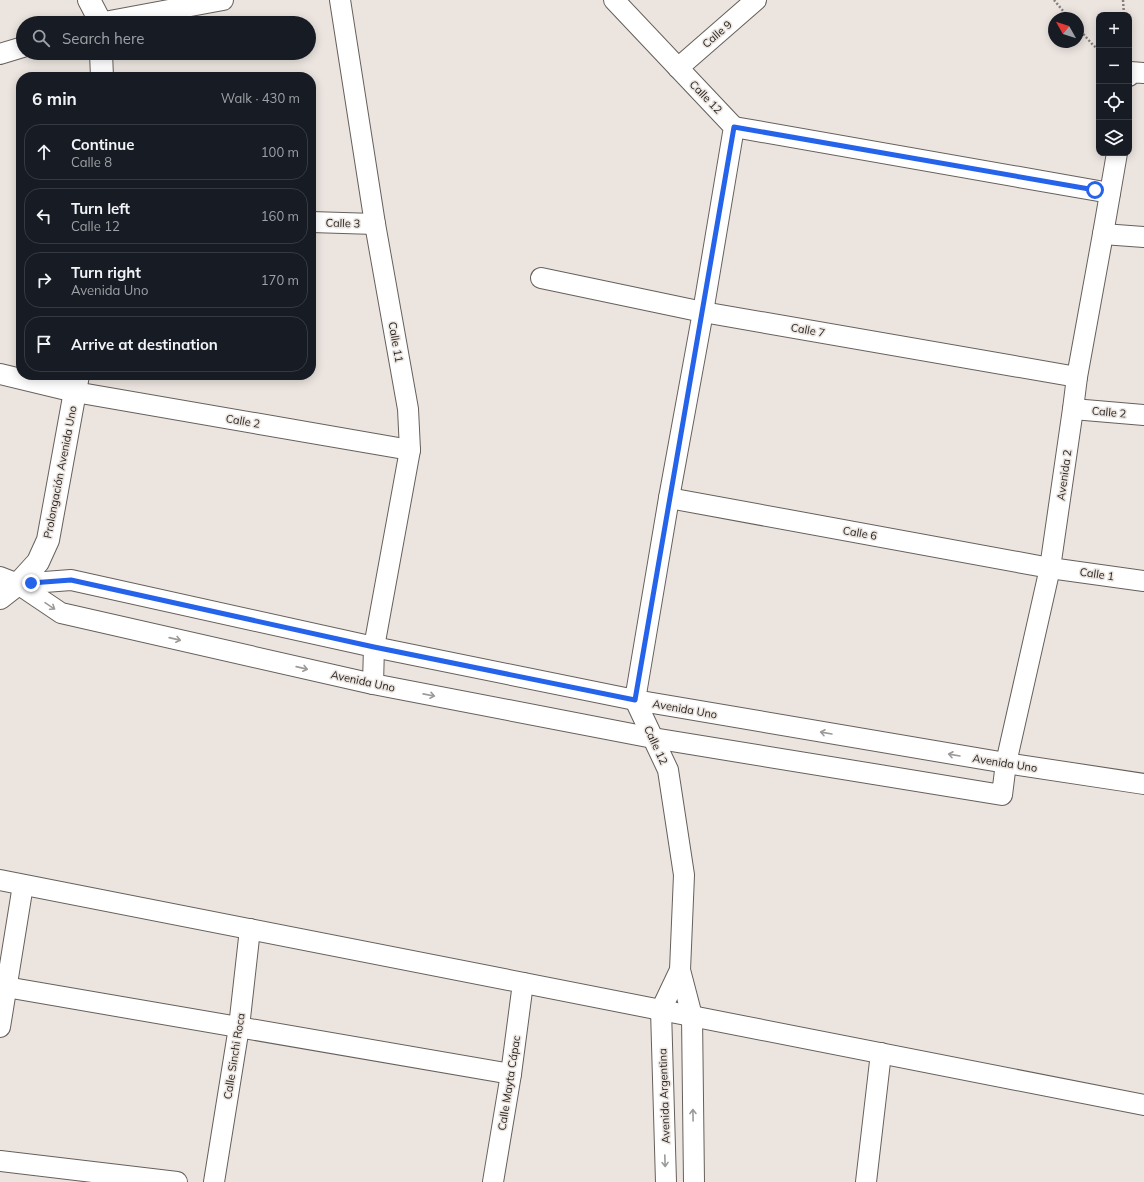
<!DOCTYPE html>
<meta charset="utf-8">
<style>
body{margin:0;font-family:Mulish,sans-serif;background:#242831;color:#f1f3f6}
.controls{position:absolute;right:12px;top:12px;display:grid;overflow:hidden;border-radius:8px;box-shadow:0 2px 10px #0003}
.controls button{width:36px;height:36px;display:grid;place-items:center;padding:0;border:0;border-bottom:1px solid #363941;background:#171b24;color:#f1f3f6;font:20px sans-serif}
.compass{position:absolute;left:1048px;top:12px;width:36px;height:36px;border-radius:50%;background:#171b24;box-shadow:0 2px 10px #0003;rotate:309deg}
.stop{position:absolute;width:12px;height:12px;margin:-9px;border:3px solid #2563eb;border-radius:50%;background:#fff}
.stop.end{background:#2563eb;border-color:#fff;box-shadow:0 1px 4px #0008}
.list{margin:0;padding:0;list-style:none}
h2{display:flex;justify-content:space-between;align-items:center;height:52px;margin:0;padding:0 16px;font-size:17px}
h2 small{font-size:13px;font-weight:400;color:#9ea1a6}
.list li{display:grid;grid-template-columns:26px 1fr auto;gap:12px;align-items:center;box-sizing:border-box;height:56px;margin:0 8px 8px;padding:0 8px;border:1px solid #363941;border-radius:16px}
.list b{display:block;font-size:15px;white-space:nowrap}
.list p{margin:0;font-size:13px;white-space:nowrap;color:#9ea1a6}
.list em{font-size:13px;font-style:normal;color:#9ea1a6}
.icon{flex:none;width:22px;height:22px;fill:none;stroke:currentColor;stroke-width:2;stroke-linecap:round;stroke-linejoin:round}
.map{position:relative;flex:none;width:1144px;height:1182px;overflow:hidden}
.search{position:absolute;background:#171b24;box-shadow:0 2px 10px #0003;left:16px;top:16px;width:300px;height:44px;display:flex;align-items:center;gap:10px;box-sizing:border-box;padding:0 14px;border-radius:22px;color:#9ea1a6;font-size:15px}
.panel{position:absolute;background:#171b24;box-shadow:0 2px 10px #0003;left:16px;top:72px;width:300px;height:308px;border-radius:16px}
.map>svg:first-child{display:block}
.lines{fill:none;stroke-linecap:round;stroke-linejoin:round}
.minor-casing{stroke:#66605c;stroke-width:22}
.tertiary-casing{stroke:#66605c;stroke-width:24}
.path{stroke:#86817e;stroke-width:2.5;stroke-dasharray:2 2;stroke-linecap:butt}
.minor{stroke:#fff;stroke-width:20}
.tertiary{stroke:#fff;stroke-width:22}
.oneway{stroke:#9c9a99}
.route{stroke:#2563eb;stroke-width:5}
.labels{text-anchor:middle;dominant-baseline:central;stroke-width:3;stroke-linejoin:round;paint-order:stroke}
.street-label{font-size:11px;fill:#221f1d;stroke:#ebe4df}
</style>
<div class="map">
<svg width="1144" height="1182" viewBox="0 0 1144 1182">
<rect width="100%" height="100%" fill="#ebe4df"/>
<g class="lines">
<defs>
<g id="minor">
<polyline points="340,0 375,224 408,409 410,450 374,647 373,684"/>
<polyline points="614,0 734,127 703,312 669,498 635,700 668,770 684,875 680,970 692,1016 694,1182"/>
<polyline points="99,23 223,0"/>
<polyline points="0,54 23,47"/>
<polyline points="678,68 756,0"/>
<polyline points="1129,76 1130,72 1144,73"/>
<polyline points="734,127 1110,193"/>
<polyline points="311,222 375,224"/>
<polyline points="1103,234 1144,237"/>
<polyline points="541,278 703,312 1077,377"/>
<polyline points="0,374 75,392 410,450"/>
<polyline points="1073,409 1144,415"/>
<polyline points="669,498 1050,568 1144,581"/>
<polyline points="0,577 18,584 61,613 373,684 653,738 1002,795 1006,763 1050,568 1073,409 1077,377 1103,234 1117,153"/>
<polyline points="18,584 71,580 374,647 635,700 1006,763 1144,784"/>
<polyline points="0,880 1144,1105"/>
<polyline points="6,987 511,1074"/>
<polyline points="0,1027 23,885"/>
<polyline points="0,1161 177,1182"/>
<polyline points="214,1182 239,1027 250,929"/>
<polyline points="493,1182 511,1074 523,983"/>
<polyline points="666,1182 661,1010 680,970"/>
<polyline points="866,1182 881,1053"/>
</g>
<g id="tertiary">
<polyline points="89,0 101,23"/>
<polyline points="101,53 102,77"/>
<polyline points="0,598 18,584 38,562 48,540 78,375"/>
</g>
</defs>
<!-- minor casing -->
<use href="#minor" class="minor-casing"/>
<!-- tertiary casing -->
<use href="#tertiary" class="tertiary-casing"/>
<!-- path -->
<g class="path">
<polyline points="1054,0 1069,18"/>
<polyline points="1123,0 1124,15"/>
<polyline points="1078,28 1093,45 1099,50"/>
</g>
<!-- minor -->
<use href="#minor" class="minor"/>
<!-- tertiary -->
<use href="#tertiary" class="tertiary"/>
</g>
<!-- one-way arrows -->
<defs><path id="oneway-shaft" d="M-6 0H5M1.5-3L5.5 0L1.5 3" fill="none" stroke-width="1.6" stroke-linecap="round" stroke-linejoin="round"/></defs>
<g class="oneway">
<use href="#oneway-shaft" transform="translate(50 606) rotate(34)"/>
<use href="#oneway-shaft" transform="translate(175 639) rotate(13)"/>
<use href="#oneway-shaft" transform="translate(302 668) rotate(13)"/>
<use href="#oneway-shaft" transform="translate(429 695) rotate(11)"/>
<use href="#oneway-shaft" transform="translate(826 733) rotate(-170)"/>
<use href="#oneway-shaft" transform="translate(954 755) rotate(-170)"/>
<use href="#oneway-shaft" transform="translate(693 1115) rotate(-91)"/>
<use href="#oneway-shaft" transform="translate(665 1161) rotate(88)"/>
</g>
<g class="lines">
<!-- route -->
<path class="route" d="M 31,583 L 71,580 L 374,647 L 635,700 C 667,509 702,318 734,127 L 1095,190"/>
</g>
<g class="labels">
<!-- street labels -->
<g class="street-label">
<text transform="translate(717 34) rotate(-41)">Calle 9</text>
<text transform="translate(706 97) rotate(46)">Calle 12</text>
<text transform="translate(343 223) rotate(2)">Calle 3</text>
<text transform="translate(808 330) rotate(10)">Calle 7</text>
<text transform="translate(396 342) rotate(80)">Calle 11</text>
<text transform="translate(1109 412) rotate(5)">Calle 2</text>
<text transform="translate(243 421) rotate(10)">Calle 2</text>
<text transform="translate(60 472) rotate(-79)">Prolongación Avenida Uno</text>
<text transform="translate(1064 475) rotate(-82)">Avenida 2</text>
<text transform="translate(860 533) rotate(10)">Calle 6</text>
<text transform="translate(1097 574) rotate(8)">Calle 1</text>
<text transform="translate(363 681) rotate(12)">Avenida Uno</text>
<text transform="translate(685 709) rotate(10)">Avenida Uno</text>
<text transform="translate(656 745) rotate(65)">Calle 12</text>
<text transform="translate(1005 763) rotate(9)">Avenida Uno</text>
<text transform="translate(234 1056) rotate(-81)">Calle Sinchi Roca</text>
<text transform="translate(509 1083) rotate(-81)">Calle Mayta Cápac</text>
<text transform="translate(664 1096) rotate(-92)">Avenida Argentina</text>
</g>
</g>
</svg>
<div class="controls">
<button>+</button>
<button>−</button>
<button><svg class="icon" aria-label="locate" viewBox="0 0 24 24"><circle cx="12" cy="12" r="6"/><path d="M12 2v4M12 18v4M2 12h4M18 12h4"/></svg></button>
<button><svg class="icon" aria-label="layers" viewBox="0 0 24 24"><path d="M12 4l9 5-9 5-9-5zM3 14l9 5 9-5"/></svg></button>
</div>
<svg class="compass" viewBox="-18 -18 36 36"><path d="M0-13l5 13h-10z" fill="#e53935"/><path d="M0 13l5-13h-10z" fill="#9ea1a6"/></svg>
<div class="stop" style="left:1095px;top:190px"></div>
<div class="stop end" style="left:31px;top:583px"></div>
<div class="search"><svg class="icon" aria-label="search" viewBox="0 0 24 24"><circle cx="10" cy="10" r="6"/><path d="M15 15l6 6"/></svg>Search here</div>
<section class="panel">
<h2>6 min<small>Walk · 430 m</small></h2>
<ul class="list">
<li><svg class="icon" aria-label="ahead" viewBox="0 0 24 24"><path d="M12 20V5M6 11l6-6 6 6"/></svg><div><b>Continue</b><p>Calle 8</p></div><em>100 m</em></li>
<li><svg class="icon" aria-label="left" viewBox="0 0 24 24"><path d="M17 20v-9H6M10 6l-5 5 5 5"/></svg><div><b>Turn left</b><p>Calle 12</p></div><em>160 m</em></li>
<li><svg class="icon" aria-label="right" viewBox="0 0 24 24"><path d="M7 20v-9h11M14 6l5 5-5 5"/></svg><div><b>Turn right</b><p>Avenida Uno</p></div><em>170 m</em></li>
<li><svg class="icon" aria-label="arrive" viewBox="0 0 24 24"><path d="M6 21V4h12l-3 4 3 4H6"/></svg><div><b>Arrive at destination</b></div></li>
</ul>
</section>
</div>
